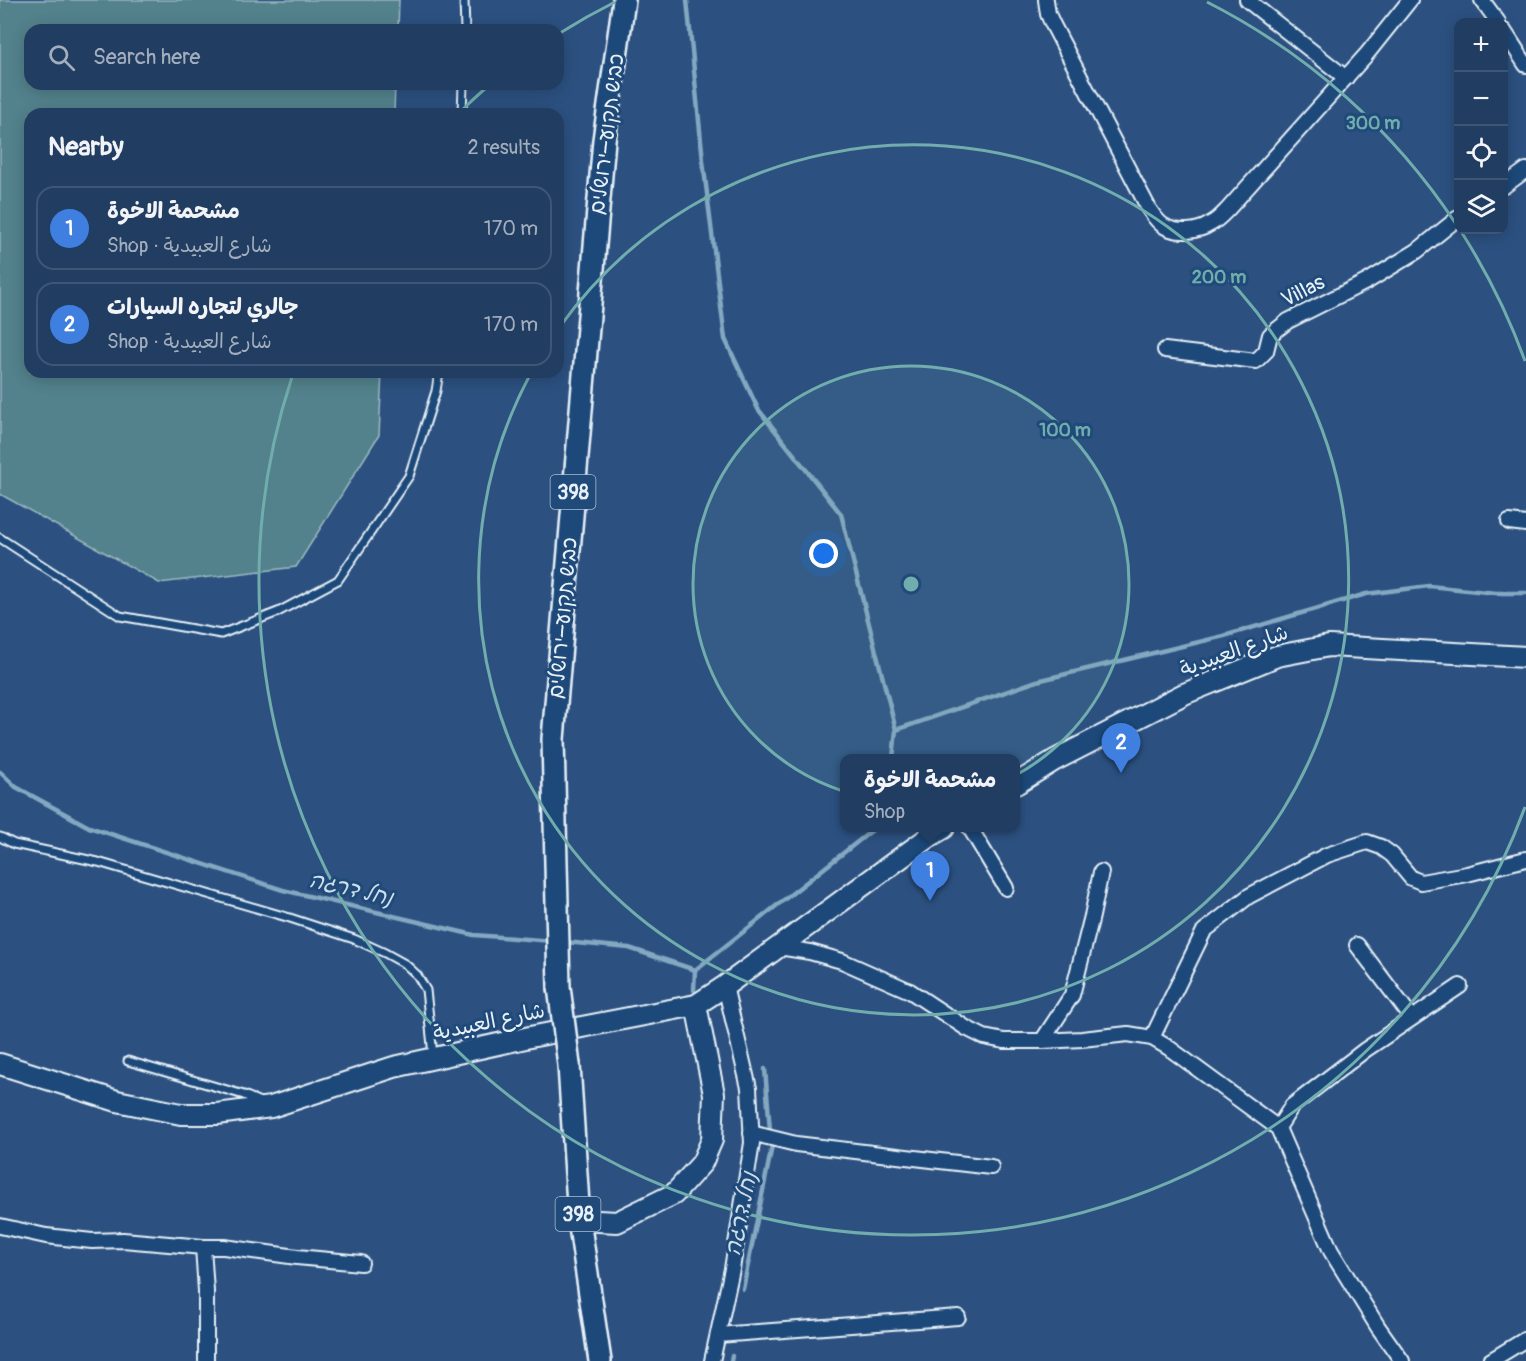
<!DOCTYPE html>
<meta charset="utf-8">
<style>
body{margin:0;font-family:Pangolin,"Playpen Sans Arabic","Playpen Sans Hebrew",sans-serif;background:#294467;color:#f1f3f6}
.controls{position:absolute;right:18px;top:18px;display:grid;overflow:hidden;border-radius:12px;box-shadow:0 3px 15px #0003}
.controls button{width:54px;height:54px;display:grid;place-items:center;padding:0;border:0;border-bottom:2px solid #3e5676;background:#213d61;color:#f1f3f6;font:30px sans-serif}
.you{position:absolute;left:824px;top:554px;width:21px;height:21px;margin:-15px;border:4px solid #fff;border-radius:50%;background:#1a73e8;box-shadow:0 0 0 9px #1a73e833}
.badge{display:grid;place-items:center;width:39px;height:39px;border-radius:50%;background:#e69b98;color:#fff;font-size:20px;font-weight:700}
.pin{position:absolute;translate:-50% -50px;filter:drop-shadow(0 2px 3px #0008)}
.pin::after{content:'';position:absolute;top:32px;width:21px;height:18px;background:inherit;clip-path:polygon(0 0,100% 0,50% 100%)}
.popup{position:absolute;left:840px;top:754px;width:180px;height:78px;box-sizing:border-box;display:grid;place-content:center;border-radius:12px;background:#213d61;filter:drop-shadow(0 2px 4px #0005);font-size:20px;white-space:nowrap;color:#a2aebd}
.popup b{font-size:22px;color:#f1f3f6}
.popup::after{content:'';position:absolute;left:50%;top:100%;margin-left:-12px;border:12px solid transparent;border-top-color:#213d61}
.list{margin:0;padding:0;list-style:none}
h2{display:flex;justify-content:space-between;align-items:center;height:78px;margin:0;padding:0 24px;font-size:26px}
h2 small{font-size:20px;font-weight:400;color:#a2aebd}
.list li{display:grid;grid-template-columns:39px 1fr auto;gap:18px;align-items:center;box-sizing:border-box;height:84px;margin:0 12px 12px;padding:0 12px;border:2px solid #3e5676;border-radius:18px}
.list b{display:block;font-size:22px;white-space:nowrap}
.list p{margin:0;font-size:20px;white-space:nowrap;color:#a2aebd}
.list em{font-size:20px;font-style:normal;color:#a2aebd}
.icon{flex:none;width:33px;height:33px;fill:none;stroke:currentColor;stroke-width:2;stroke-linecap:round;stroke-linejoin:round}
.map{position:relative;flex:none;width:1526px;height:1361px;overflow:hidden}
.search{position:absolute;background:#213d61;box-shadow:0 3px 15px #0003;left:24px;top:24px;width:540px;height:66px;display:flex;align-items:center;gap:15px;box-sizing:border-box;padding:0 21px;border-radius:18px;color:#a2aebd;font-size:22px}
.panel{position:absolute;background:#213d61;box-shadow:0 3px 15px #0003;left:24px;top:108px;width:540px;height:270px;border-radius:18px}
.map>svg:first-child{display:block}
.green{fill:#53828c;stroke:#9ebac2;stroke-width:1.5}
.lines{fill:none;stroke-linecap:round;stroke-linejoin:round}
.stream{stroke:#84a8c1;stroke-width:4.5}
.service-casing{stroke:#e8f1f8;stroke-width:11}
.minor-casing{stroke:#e8f1f8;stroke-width:18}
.secondary-casing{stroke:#e8f1f8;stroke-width:24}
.primary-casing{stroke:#e8f1f8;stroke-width:26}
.service{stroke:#1f4a7a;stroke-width:7}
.minor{stroke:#1f4a7a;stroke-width:14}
.secondary{stroke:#1f4a7a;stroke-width:20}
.primary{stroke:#1f4a7a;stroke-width:21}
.primary-bridge-casing{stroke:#e8f1f8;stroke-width:26;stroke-linecap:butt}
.primary-bridge{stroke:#1f4a7a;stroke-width:21}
.ring{fill:none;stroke:#71adac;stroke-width:3}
.labels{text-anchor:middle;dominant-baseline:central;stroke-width:6;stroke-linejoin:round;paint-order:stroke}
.shield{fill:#1f4a7a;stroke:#acbfd2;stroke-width:1.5}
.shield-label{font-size:20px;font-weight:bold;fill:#e8f1f8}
.street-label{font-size:21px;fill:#e8f1f8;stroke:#1f4a7a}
.water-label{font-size:22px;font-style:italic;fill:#cfdfea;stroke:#1f4a7a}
.centre{fill:#71adac;stroke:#1f4a7a;stroke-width:3}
.ring-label{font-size:18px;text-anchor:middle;font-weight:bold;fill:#71adac;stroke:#1f4a7a;stroke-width:6;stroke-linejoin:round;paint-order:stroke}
</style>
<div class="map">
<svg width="1526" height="1361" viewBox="0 0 1526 1361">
<rect width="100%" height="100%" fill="#2c5181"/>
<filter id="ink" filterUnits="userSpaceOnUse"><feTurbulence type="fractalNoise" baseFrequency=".0167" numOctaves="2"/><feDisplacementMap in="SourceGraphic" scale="12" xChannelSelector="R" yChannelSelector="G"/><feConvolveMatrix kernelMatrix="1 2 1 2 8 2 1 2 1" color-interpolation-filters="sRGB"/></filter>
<g filter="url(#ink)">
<!-- green -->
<polygon class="green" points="0,0 399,0 398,30 30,30 30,84 395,84 394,114 30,114 30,372 382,372 379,435 296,567 159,583 0,494"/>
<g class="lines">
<!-- stream -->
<g class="stream">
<polyline points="687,0 703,161 725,339 758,409 841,514 896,730 893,758"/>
<polyline points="896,730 1037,681 1224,636 1366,594 1429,586 1496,593 1526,593"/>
<polyline points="0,772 16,787 89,827 283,890 474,935 553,941"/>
<polyline points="565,942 629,948 695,970 694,990"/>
<polyline points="695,970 875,828"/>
<polyline points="765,1069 770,1130"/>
<polyline points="743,1289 772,1146"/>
<polyline points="731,1361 732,1356"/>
</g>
<defs>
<g id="service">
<polyline points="464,0 465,30"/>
<polyline points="462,114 463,84"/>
<polyline points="0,538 120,616 221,634 278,612 338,580 409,476 436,391 439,372"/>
<polyline points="0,837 14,844 98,862 290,918 354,939 385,953 405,964 417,975 426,990 433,1055"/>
<polyline points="128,1061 244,1095 260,1102"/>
</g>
<g id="minor">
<path d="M 1046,0 L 1048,14 L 1053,25 L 1149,209 C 1153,215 1157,222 1164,226 C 1177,234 1198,232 1210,224 C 1217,221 1223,214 1228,209 L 1366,55 L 1410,0"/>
<polyline points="1247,0 1346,78"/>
<polyline points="1482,0 1498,22"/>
<polyline points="1504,31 1526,65"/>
<polyline points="1504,186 1526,170"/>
<polyline points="1165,350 1256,361 1266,351 1270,335 1288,321 1368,281 1417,251 1458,218"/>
<polyline points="1509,522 1526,524"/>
<polyline points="970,828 1006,888"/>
<polyline points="1357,945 1412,1018"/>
<polyline points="779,947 810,952 842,961 910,991 966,1028 984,1037 1004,1041 1042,1041 1082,1039 1128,1034 1152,1038 1169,1048 1278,1128 1331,1251 1378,1327 1402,1361"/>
<polyline points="1152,1038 1204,931 1249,896 1327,855 1367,842 1381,847 1392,855 1411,878 1421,882 1467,874 1526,859"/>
<polyline points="1042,1041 1072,995 1092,916 1101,872"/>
<polyline points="1278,1128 1292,1106 1365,1050 1460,986"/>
<polyline points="751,1133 796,1144 991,1167"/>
<polyline points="0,1226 46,1236 92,1241 123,1240 203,1247 224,1247 297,1257 361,1263"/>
<polyline points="203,1247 206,1291 206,1361"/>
<polyline points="718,1335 958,1317"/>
<polyline points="712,1361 732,1269 752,1143 749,1088 725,986"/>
<polyline points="1490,1361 1526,1339"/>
</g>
<g id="secondary">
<polyline points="1016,784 1055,760 1184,694 1277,656 1329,646 1526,657"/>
<polyline points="0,1064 117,1101 181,1114 217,1114 271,1107 394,1067 530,1037 696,1005 725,986 932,835 944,828"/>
<polyline points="579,1220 617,1222 674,1194 702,1163 712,1140 714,1094 696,1005"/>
</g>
<g id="primary">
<polyline points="559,987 553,739 604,140 624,0"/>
<polyline points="569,1065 579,1220 600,1361"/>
</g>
</defs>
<!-- service casing -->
<use href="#service" class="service-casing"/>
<!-- minor casing -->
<use href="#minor" class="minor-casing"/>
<!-- secondary casing -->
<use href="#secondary" class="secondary-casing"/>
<!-- primary casing -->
<use href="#primary" class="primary-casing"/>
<!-- service -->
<use href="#service" class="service"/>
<!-- minor -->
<use href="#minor" class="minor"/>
<!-- secondary -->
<use href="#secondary" class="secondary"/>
<!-- primary -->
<use href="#primary" class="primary"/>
<defs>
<polyline id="primary-bridge" points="559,987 569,1065"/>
</defs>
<!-- primary-bridge casing -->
<use href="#primary-bridge" class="primary-bridge-casing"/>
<!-- primary-bridge -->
<use href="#primary-bridge" class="primary-bridge"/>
</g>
</g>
<!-- distance rings -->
<circle cx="911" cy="584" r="218" fill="#71adac" fill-opacity=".12"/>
<g class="ring">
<circle cx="911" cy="584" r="218"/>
<path d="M559 328A435 435 0 1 1 531 373"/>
<path d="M1525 807A653 653 0 0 1 292 377M462 110A653 653 0 0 1 487 87M560 33A653 653 0 0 1 615 2M1207 2A653 653 0 0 1 1456 224M1462 233A653 653 0 0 1 1525 361"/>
</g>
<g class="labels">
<!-- shield labels -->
<g class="shield">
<rect x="550.5" y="475" width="45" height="34" rx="4.5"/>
<rect x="555.5" y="1197" width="45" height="34" rx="4.5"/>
</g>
<g class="shield-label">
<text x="573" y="492">398</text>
<text x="578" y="1214">398</text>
</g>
<!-- street labels -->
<g class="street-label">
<text transform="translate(607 134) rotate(-83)">כביש תקוע–ירושלים</text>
<text transform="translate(1303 291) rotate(-27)">Villas</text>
<text transform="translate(563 618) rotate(-85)">כביש תקוע–ירושלים</text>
<text transform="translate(1234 651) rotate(-20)">شارع العبيدية</text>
<text transform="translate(489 1022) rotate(-12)">شارع العبيدية</text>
</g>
<!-- water labels -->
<g class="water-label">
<text transform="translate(351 889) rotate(13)">נחל דרגה</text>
<text transform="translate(741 1214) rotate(-78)">נחל דרגה</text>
</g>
</g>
<circle cx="911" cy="584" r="9" class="centre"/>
<g class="ring-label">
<text x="1373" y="129">300 m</text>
<text x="1219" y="283">200 m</text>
<text x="1065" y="436">100 m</text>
</g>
</svg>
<div class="controls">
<button>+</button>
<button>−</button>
<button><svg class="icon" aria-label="locate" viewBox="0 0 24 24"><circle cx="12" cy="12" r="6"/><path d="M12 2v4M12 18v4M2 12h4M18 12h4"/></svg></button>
<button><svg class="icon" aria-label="layers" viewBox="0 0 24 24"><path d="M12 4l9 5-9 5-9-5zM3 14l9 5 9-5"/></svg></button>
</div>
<div class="you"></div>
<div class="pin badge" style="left:930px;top:901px;background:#3f7fe0">1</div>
<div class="popup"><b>مشحمة الاخوة</b>Shop</div>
<div class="pin badge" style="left:1121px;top:773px;background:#3f7fe0">2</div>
<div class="search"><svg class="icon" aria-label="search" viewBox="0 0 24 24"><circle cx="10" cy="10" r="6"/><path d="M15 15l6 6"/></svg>Search here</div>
<section class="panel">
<h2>Nearby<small>2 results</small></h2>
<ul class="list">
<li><span class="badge" style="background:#3f7fe0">1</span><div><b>مشحمة الاخوة</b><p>Shop · شارع العبيدية</p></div><em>170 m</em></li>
<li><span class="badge" style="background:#3f7fe0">2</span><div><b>جالري لتجاره السيارات</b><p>Shop · شارع العبيدية</p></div><em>170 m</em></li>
</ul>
</section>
</div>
